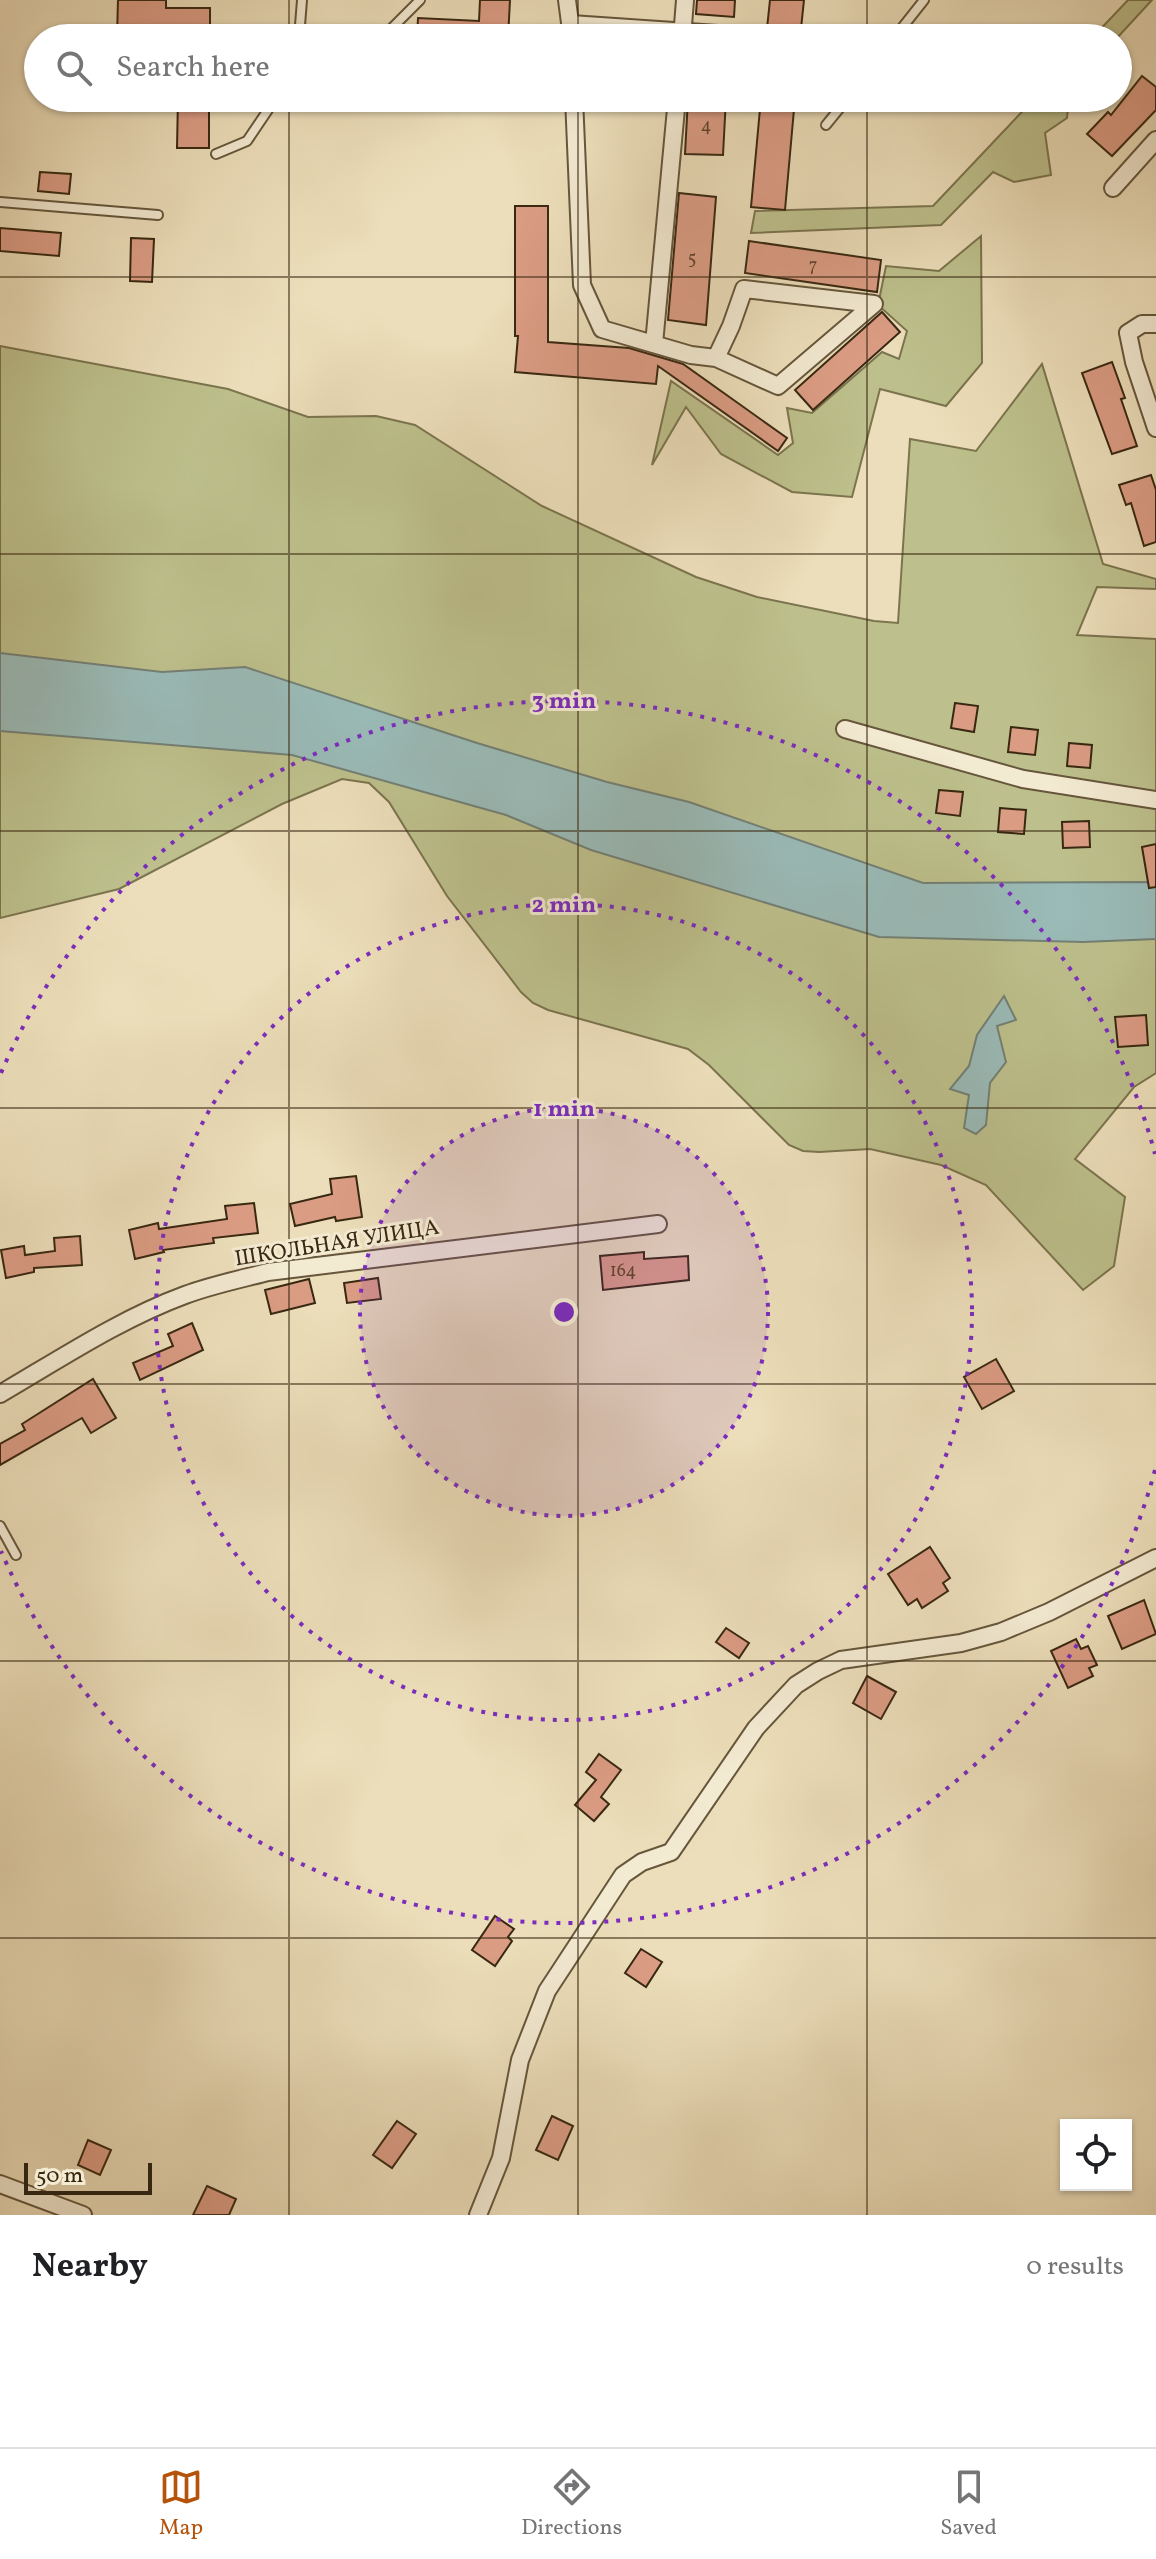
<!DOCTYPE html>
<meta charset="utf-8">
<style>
body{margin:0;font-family:Vollkorn,serif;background:#f6f6f6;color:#202124}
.controls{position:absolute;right:24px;bottom:24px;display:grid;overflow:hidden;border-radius:0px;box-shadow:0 2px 6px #0004}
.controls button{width:72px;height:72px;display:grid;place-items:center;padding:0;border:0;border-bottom:2px solid #e0e0e0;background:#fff;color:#202124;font:40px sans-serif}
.scale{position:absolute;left:24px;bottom:20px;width:128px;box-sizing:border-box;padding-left:8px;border:4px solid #392811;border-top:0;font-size:22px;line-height:28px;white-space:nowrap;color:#392811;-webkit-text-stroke:6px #f3ead2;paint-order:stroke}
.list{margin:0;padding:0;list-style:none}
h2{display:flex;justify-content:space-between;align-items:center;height:104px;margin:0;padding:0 32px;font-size:34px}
h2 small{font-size:26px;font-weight:400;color:#757577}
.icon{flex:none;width:44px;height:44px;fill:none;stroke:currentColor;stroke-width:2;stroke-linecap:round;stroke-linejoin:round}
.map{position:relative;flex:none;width:1156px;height:2215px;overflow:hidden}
.search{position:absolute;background:#fff;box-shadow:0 2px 6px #0004;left:24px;right:24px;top:24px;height:88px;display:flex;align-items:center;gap:20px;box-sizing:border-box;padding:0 28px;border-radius:44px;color:#757577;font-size:30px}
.sheet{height:232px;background:#fff}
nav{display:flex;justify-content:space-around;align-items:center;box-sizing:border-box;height:112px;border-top:2px solid #e0e0e0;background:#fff;font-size:22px;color:#757577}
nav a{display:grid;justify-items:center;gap:4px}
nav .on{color:#b45309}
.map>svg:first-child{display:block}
.green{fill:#bdc08c;stroke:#7b744e;stroke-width:2}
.water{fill:#9abbb8;stroke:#738075;stroke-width:2}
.building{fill:#db9c84;stroke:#392811;stroke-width:2}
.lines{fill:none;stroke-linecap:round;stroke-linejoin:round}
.lane-casing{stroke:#66563b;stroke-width:12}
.street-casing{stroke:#66563b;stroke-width:20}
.lane{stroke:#f3ead2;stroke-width:8}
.street{stroke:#f3ead2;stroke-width:16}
.grid{fill:none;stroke:#392811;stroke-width:2;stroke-opacity:0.55}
.ring{fill:none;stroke:#7b2cbf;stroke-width:4;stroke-dasharray:4 8}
.labels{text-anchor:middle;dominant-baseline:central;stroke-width:6;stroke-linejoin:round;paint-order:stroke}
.number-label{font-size:18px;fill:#62452e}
.street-label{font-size:22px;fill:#392811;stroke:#f3ead2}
.centre{fill:#7b2cbf;stroke:#f3ead2;stroke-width:4}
.ring-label{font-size:24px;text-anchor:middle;font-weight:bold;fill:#7b2cbf;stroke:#f3ead2;stroke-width:6;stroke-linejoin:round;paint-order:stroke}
</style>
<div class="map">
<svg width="1156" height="2215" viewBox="0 0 1156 2215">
<rect width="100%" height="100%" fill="#ecdeba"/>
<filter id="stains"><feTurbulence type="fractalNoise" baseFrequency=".0025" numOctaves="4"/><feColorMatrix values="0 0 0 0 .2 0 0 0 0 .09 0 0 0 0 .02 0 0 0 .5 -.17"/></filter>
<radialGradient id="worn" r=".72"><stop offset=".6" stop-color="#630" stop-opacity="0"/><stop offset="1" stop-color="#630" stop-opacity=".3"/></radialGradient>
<!-- green -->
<g class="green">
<polygon points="1128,0 1152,0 1117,38 1092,38"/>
<polygon points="1035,98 1069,98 1067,118 1045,133 1051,175 1014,182 993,172 941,225 751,233 755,211 933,206"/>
<polygon points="981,236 982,363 946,406 880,389 852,497 792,492 721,454 686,407 652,465 671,381 778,455 793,443 787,408 812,413 882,352 899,359 907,331 878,305 886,266 939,271"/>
<polygon points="0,346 228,389 308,417 376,416 415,425 542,506 696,577 757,597 874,621 898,623 910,439 976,451 1042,364 1103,564 1156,579 1156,589 1097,587 1077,635 1156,639 1156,1073 1134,1087 1075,1159 1125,1197 1114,1266 1083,1290 986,1185 941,1165 870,1149 819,1152 803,1151 789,1145 709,1065 688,1049 548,1010 533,1003 521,992 447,896 389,802 369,783 342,779 282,804 119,889 0,918"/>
</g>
<!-- water -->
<g class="water">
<polygon points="0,653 162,672 245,667 477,743 607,782 689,802 923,883 1156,882 1156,939 1083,942 879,937 591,850 506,815 292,755 0,731"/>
<polygon points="1004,996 1016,1020 997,1026 1006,1062 990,1083 986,1125 976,1134 964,1128 969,1095 950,1089 969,1066 977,1035"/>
</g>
<!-- building -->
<g class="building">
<polygon points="118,0 166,0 166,8 210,8 210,38 117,36"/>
<polygon points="480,0 510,0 508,38 417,38 418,18 479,21"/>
<polygon points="697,0 735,0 734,17 696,14"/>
<polygon points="770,0 804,0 800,38 766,38"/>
<polygon points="1142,76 1156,87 1156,110 1112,156 1087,134 1108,112 1111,115"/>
<polygon points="178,98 209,98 209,148 177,148"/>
<polygon points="688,98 726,98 723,155 685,154"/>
<polygon points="761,98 795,98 785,210 751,207"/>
<polygon points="40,172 71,174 69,194 38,191"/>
<polygon points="679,193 716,197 706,325 668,320"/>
<polygon points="515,206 548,206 548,342 629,348 683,364 787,438 778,451 658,366 656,384 515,372 518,336 515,336"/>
<polygon points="0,228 61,233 59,256 0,251"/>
<polygon points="131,238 154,239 152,282 130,281"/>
<polygon points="749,241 881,260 877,292 745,273"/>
<polygon points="882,312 900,332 813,410 795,390"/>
<polygon points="1112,362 1125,398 1121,399 1137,446 1112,454 1082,373"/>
<polygon points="1151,475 1156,490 1156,542 1144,546 1131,503 1126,505 1119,485"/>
<polygon points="955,703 978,706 974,732 951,728"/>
<polygon points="1011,727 1038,730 1035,755 1008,752"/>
<polygon points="1069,743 1092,745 1090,768 1067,766"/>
<polygon points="939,790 963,792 960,816 936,813"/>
<polygon points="1000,808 1026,810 1024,834 998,832"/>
<polygon points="1089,821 1090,847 1063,848 1062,822"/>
<polygon points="1156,844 1156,887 1149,888 1142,847"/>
<polygon points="1146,1015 1148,1045 1118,1047 1115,1017"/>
<polygon points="356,1176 362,1217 336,1221 335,1217 295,1226 290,1204 332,1194 330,1179"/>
<polygon points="254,1203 258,1233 213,1238 214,1243 163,1250 164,1252 135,1259 129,1230 158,1223 159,1229 227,1219 225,1206"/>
<polygon points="80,1236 82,1265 34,1268 34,1272 6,1278 1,1250 24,1246 25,1255 55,1251 54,1238"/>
<polygon points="644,1252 644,1259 688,1256 689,1280 603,1290 600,1256"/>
<polygon points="378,1278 381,1299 347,1303 344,1283"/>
<polygon points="309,1279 315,1303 271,1314 265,1290"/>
<polygon points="192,1323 203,1350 140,1380 133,1363 173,1346 168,1334"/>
<polygon points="996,1359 1014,1391 982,1409 964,1377"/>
<polygon points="93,1379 116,1418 91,1433 82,1418 0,1465 0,1444 25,1430 22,1424"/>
<polygon points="930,1547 950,1578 943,1583 948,1591 922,1608 917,1599 908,1605 888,1574"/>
<polygon points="1144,1600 1156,1634 1122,1649 1108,1616"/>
<polygon points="726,1628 749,1643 739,1658 716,1642"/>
<polygon points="1076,1639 1081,1649 1088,1646 1097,1665 1089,1668 1093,1676 1068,1688 1051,1651"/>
<polygon points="867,1676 896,1692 881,1719 853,1703"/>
<polygon points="599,1754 621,1770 601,1797 609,1804 594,1821 575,1805 596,1780 586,1772"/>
<polygon points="495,1916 514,1929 508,1937 512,1941 495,1966 472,1950"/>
<polygon points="641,1949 662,1962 646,1987 625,1973"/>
<polygon points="552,2116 573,2126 558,2160 536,2150"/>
<polygon points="397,2121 416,2134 392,2168 373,2155"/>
<polygon points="88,2140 111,2150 100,2175 78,2165"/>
<polygon points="207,2186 236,2199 229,2215 193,2215"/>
</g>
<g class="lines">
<defs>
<g id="lane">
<polyline points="299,38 302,0"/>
<polyline points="382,38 420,0"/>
<polyline points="894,38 924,0"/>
<polyline points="826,125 848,98"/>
<polyline points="216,154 247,141 276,98"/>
<polyline points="0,202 158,215"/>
<polyline points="0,1526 16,1555"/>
</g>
<g id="street">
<polyline points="567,0 572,38"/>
<polyline points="571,24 732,35"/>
<polyline points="682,38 685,0"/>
<polyline points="574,98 582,285 602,329 691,355 716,358 778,386 874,304 744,289 731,326 716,358"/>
<polyline points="1113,188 1156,140"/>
<polyline points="1156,324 1142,324 1128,333 1134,362 1156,428"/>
<polyline points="654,344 677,98"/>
<polyline points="845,729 1023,779 1156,800"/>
<path d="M 0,1394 C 60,1359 120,1319 185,1295 C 212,1285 241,1279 268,1272 L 658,1224"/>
<polyline points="0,2184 83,2215"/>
<polyline points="478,2215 501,2158 520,2060 547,1991 623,1875 642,1862 671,1852 756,1728 796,1685 818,1671 841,1660 961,1643 1001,1632 1049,1612 1156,1558"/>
</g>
</defs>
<!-- lane casing -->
<use href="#lane" class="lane-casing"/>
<!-- street casing -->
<use href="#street" class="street-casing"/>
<!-- lane -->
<use href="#lane" class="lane"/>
<!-- street -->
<use href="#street" class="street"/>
</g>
<!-- grid -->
<path class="grid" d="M 289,0 L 289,38M 578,0 L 578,38M 867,0 L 867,38M 289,98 L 289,2215M 578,98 L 578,2215M 867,98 L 867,2215M 0,277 L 1156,277M 0,554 L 1156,554M 0,831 L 1156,831M 0,1108 L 1156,1108M 0,1384 L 1156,1384M 0,1661 L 1156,1661M 0,1938 L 1156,1938"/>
<!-- distance rings -->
<circle cx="564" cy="1312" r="204" fill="#7b2cbf" fill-opacity=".12"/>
<g class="ring">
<circle cx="564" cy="1312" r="204"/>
<circle cx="564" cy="1312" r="408"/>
<path d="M1155 1470A612 612 0 0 1 1 1551M1 1073A612 612 0 0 1 1155 1154"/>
</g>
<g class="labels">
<!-- number labels -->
<g class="number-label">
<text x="706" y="126">4</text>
<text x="692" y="259">5</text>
<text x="813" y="266">7</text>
<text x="623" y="1271">164</text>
</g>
<!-- street labels -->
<g class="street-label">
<text transform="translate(337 1244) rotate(-9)">ШКОЛЬНАЯ УЛИЦА</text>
</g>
</g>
<circle cx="564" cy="1312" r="12" class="centre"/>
<g class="ring-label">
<text x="564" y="708">3 min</text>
<text x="564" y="912">2 min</text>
<text x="564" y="1116">1 min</text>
</g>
<rect width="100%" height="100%" filter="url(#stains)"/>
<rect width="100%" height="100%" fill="url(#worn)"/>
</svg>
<div class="controls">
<button><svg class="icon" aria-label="locate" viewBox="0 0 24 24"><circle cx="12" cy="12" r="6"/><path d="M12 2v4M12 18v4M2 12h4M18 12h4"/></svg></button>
</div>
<div class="scale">50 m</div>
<div class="search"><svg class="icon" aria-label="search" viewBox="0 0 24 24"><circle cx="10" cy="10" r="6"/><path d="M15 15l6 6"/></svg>Search here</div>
</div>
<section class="sheet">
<h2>Nearby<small>0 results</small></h2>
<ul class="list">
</ul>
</section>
<nav>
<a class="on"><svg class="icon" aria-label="map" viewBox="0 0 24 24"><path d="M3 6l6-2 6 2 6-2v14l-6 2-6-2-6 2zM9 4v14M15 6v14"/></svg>Map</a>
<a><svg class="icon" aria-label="directions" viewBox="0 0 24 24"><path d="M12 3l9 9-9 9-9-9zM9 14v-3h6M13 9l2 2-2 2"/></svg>Directions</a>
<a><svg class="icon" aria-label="saved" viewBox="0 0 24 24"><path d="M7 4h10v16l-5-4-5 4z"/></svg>Saved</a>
</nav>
